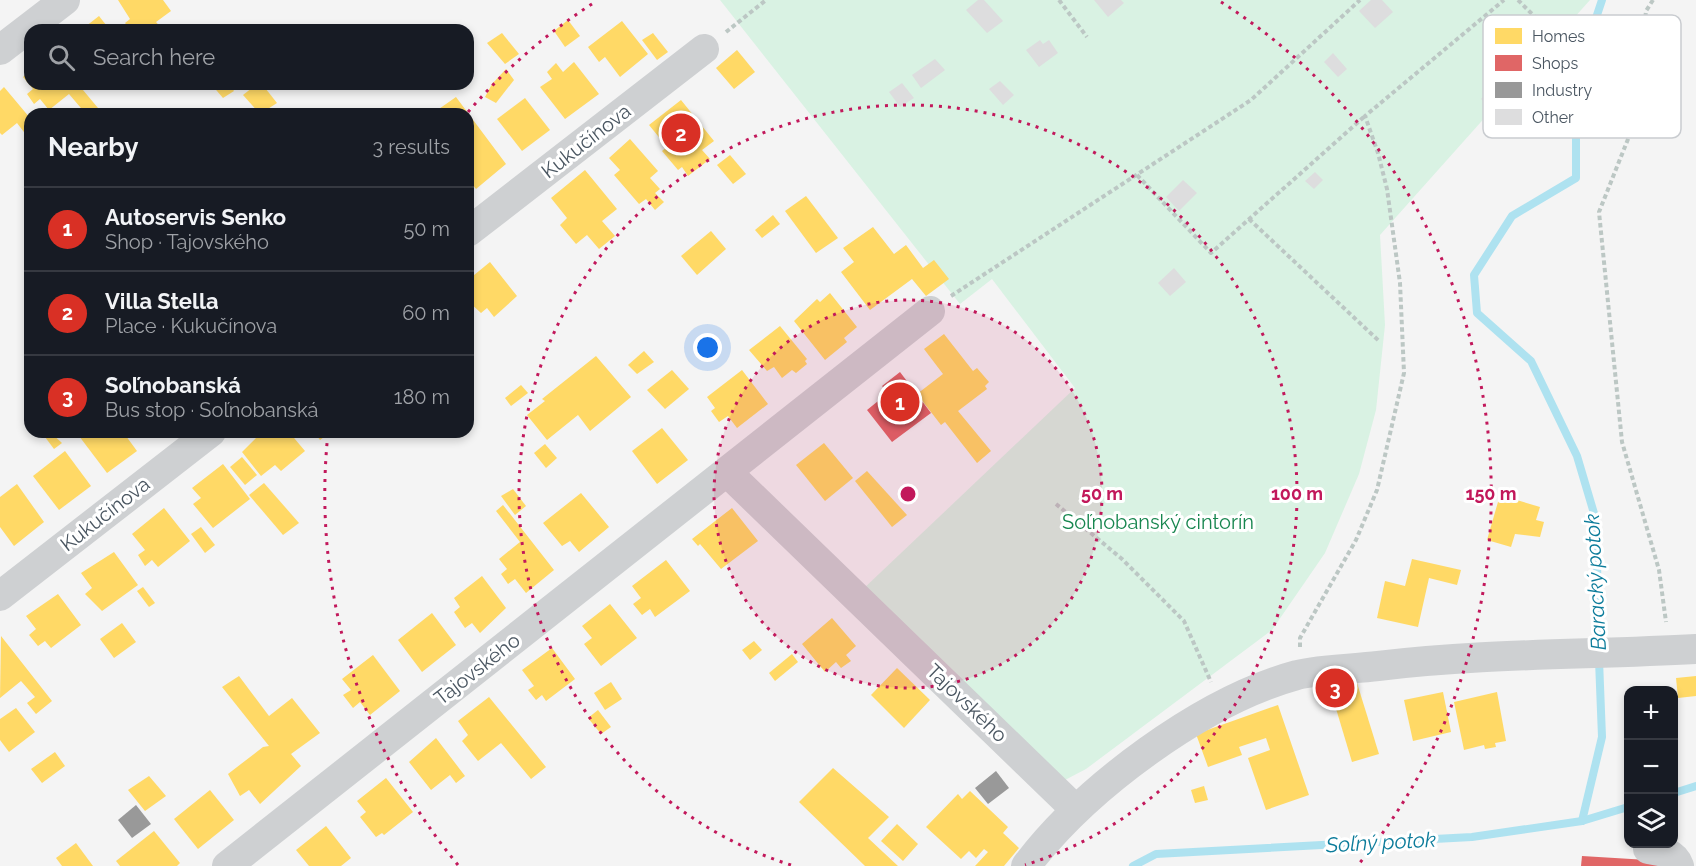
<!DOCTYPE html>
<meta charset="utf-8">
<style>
body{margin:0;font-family:Raleway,sans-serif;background:#242831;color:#f1f3f6}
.controls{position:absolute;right:18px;bottom:18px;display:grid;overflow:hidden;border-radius:12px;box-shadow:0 3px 9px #0003}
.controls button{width:54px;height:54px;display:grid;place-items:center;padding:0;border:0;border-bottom:2px solid #363941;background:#171b24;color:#f1f3f6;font:30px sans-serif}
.you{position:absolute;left:708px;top:348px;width:21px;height:21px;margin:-15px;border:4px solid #fff;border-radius:50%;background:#1a73e8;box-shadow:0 0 0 9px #1a73e833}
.badge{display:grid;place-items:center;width:39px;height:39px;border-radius:50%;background:#d93025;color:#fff;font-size:20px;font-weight:700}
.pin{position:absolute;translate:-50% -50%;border:3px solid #fff;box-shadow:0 2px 6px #0006}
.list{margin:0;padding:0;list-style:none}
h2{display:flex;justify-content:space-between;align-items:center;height:78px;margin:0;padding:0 24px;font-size:26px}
h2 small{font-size:20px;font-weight:400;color:#9ea1a6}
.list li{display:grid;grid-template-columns:39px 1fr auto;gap:18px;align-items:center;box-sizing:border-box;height:84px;padding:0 24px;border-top:2px solid #363941}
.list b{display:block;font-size:22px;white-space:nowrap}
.list p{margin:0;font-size:20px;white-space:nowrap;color:#9ea1a6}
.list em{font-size:20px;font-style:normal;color:#9ea1a6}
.icon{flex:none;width:33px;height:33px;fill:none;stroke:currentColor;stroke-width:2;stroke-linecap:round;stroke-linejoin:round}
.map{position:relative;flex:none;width:1696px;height:866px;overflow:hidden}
.search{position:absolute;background:#171b24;box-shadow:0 3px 9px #0003;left:24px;top:24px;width:450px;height:66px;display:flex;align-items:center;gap:15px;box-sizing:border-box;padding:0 21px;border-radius:18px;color:#9ea1a6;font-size:22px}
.panel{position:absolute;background:#171b24;box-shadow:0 3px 9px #0003;left:24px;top:108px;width:450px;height:330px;border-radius:18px}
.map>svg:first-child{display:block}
.green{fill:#d9f2e3}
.homes{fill:#ffd966}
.shops{fill:#e06666}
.industry{fill:#999}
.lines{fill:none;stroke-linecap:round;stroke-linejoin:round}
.stream{stroke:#aee2f0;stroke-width:8}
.building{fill:#ddddde}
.path{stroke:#bcc7c4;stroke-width:4;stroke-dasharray:4.5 3;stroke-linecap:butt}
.minor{stroke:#ced0d2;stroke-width:30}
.ring{fill:none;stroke:#c2185b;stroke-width:3;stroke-dasharray:3 6}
.labels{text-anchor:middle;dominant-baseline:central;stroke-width:6;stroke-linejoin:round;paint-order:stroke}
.street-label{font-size:20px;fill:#4a5661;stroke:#fff}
.park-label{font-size:20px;fill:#17864f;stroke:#fff}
.water-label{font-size:21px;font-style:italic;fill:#0c7c9b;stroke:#fff}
.key{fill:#fff;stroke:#c9ccd0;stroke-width:1.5}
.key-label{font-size:16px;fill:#4a5661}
.centre{fill:#c2185b;stroke:#fff;stroke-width:3}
.ring-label{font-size:18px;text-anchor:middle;font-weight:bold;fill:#c2185b;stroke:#fff;stroke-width:6;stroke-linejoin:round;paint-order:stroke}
</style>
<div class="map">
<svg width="1696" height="866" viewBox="0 0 1696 866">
<rect width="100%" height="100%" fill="#f4f4f4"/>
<!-- green -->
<polygon class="green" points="720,0 1590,0 1380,235 1385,325 1376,410 1359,474 1325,553 1272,630 1086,769 1065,780 861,591 1075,388 992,279 960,304"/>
<!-- homes -->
<g class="homes">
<polygon points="118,0 163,0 171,11 156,22 163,30 131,30 125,23 130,19"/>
<polygon points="99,16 110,30 81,30"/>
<polygon points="568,20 580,36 565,47 554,31"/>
<polygon points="622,21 648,54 620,77 605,57 599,62 588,47"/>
<polygon points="502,33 519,54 505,64 487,43"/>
<polygon points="653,33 668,52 657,60 642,40"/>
<polygon points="737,50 755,72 734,89 716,68"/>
<polygon points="574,62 599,94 565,119 540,87 552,79 547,72 556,63 563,72"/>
<polygon points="506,69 514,80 496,103 485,97 492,84"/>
<polygon points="30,71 30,84 78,84 98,108 86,114 69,94 49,110 40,99 34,104 27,94 33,89 23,77"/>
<polygon points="211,84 229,84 234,91 223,98"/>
<polygon points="257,84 262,84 277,103 260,114 243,95"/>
<polygon points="4,87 30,118 30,140 17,123 2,135 0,133 0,91"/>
<polygon points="456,97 506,164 476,189 468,179 468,114 439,114 436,111"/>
<polygon points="525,98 550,130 522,151 497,119"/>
<polygon points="681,100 714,141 702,150 710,159 688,176 682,167 678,170 662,151 667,147 649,125"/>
<polygon points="630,139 658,171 650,178 660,189 655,193 664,202 655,210 646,199 639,204 614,175 620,170 609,158"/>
<polygon points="730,155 746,174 733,184 717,165"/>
<polygon points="585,170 617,209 602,221 615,236 599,249 587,235 576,244 560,225 567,218 551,198"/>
<polygon points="806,196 838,238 816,253 785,211"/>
<polygon points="773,215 780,224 762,238 755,230"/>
<polygon points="873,227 894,254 906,245 923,268 934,260 949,279 926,296 912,279 870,310 841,272 854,262 843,248"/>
<polygon points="711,231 726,249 697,275 681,256"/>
<polygon points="490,262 517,296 494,317 487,308 481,313 468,301 468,292 471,290 468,280"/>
<polygon points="830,293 857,327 844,338 847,342 825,360 794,321 817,299 820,302"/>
<polygon points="780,326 807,359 805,361 807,364 796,373 792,370 782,378 774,367 767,371 749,350"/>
<polygon points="944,334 973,371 977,368 989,382 985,386 987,389 958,411 991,451 977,463 945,422 941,425 917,394 943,374 924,349"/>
<polygon points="644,351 654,362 637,374 628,365"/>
<polygon points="596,356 631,397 590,431 578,415 547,440 527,415 545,401 542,399"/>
<polygon points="672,370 689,389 665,409 647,390"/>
<polygon points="742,370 768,404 737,428 728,416 719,422 711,411 715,408 707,397"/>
<polygon points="521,385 528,393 511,406 505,398"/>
<polygon points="662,428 688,460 657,484 632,451"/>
<polygon points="50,432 62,443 54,449 45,437"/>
<polygon points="76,432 123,432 137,451 107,473"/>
<polygon points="262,432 289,432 305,451 281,471 275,465 261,476 242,452"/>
<polygon points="314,432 331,432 320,440"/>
<polygon points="824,443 853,478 825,501 796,465"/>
<polygon points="545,444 557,458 546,468 534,453"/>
<polygon points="65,451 91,486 59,510 33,476"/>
<polygon points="242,457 257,475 245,485 230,467"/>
<polygon points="223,464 250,499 213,528 193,504 201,498 192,488"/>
<polygon points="867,471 907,515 892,527 855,481"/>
<polygon points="264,483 299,523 283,535 249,495"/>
<polygon points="17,484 44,522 14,546 0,527 0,497"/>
<polygon points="513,489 526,506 515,515 501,496"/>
<polygon points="581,493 609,527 579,552 570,541 562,546 543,523"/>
<polygon points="1500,495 1540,507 1536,520 1544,522 1540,537 1515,534 1511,547 1487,540"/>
<polygon points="503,505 554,570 526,593 515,579 508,584 501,574 507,569 499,559 520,542 496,511"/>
<polygon points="164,508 190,541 158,567 152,560 145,566 138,555 145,550 132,534"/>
<polygon points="732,508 758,541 721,569 700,544 698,546 692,539"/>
<polygon points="201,527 215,545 205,553 191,534"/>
<polygon points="114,552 138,585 102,611 85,594 92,588 81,573"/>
<polygon points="1412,559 1461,570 1457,585 1429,578 1418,627 1377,618 1385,581 1405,586"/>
<polygon points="666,560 690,591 655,617 650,609 642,615 633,604 641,598 632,586"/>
<polygon points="482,576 506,608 480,633 472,623 465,628 454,612 460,607 454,598"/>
<polygon points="143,587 155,603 149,607 137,591"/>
<polygon points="58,594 81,625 51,648 45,641 38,646 29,635 36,629 26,616"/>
<polygon points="610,604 637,638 601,666 584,644 592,638 582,626"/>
<polygon points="432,613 456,645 422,672 398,640"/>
<polygon points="832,618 856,646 846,655 851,661 841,668 836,662 825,672 802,644"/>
<polygon points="122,623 136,642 114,658 100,639"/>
<polygon points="1,636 52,701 36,714 27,703 35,697 21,681 0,698"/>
<polygon points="754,641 762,650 750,660 742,650"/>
<polygon points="552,648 575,679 546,701 542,695 536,700 528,690 534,686 522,670"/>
<polygon points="792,654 798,662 775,681 769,673"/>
<polygon points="373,655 400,691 370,715 360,702 353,708 343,695 351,690 342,679"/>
<polygon points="897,668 930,700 904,728 871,695"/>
<polygon points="239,676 269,716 292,698 320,733 291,754 301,766 260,804 249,790 240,796 228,774 263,747 269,746 222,687"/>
<polygon points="1696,676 1696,696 1678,698 1676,678"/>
<polygon points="611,682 622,699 605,710 594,693"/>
<polygon points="1357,683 1379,754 1352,762 1331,692"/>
<polygon points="1443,692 1451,732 1413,741 1404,700"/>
<polygon points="1497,692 1506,741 1495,743 1496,747 1485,749 1484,745 1464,750 1454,702"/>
<polygon points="489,697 546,767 531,779 501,743 478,761 462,741 468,735 458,721"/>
<polygon points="1278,705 1309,795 1266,810 1248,758 1270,750 1266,738 1239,747 1242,755 1208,767 1196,734"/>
<polygon points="16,708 35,732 9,752 0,740 0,719"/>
<polygon points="598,710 611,727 601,734 588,718"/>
<polygon points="436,738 465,776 456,783 450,775 431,790 409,762"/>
<polygon points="55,752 65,766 42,783 31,769"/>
<polygon points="833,768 889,817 868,838 898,866 865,866 799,802"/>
<polygon points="149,776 166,796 145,811 128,790"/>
<polygon points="386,778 413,812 384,835 382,833 376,837 360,817 366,812 357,801"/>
<polygon points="1204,786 1208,800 1195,803 1191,790"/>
<polygon points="210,790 234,820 198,849 174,819"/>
<polygon points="970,791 1008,827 1003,833 1019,848 1004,866 975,866 988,852 984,849 976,858 969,851 961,859 926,827 958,794 962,799"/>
<polygon points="897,824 918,844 903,861 881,841"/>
<polygon points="326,826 351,858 341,866 309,866 296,850"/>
<polygon points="154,831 180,863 177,866 120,866 116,861"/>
<polygon points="76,843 93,866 62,866 56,858"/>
</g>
<!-- shops -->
<g class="shops">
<polygon points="900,372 931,413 892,442 867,410 888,393 882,386"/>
<polygon points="1582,856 1664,861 1664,866 1581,866"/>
</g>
<!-- industry -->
<g class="industry">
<polygon points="996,771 1009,788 988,804 975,788"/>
<polygon points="136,805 151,824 132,838 118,820"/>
</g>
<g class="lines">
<!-- stream -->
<g class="stream">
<polyline points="1599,648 1596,520 1577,456 1531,361 1477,313 1474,275 1512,216 1576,178 1576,132 1600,73 1594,24 1602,0"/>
<polyline points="1674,793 1696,786"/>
<polyline points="1582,821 1602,737 1599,660"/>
<polyline points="1133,866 1156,854 1472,837 1582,821 1628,807"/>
</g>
</g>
<!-- building -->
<g class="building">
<polygon points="978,0 984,0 1003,21 987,33 966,10"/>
<polygon points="1094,0 1121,0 1124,3 1108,17"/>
<polygon points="1371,0 1382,0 1393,12 1375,28 1359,11"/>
<polygon points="1040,40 1043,44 1049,40 1058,53 1039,67 1026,50"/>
<polygon points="1333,53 1347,69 1338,77 1324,62"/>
<polygon points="935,59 945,70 921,88 912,75"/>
<polygon points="1000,81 1014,95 1003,105 989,89"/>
<polygon points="902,83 914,98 900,107 889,92"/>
<polygon points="1494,84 1509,98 1496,113 1481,99"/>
<polygon points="1315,172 1323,180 1314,189 1305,181"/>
<polygon points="1183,180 1197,193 1179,211 1166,197"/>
<polygon points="1174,268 1186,282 1170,296 1158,283"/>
</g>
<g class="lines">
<!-- path -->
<g class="path">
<polyline points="1059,0 1087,37"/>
<polyline points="1518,0 1547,29"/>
<polyline points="1653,0 1646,11 1634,124 1599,212 1622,442 1659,570 1666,622"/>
<polyline points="726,32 766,0"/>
<polyline points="1137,175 1211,253 1365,116"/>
<polyline points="1249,219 1379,341"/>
<polyline points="951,296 1251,100 1360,0"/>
<polyline points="1056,504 1122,559 1184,621 1211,682"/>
<polyline points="1300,647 1300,638 1356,540 1377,490 1404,373 1400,283 1387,189 1378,153 1365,116 1504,0"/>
</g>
<!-- minor -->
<g class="minor">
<polyline points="0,50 65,0"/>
<polyline points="468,232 704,49"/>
<polyline points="727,472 1075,809"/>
<polyline points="0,596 211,432"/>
<path d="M 1648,849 C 1661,851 1674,852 1679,866"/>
<polyline points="227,866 930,311"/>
<path d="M 1026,866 C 1085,788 1202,701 1297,675 C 1323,669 1352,669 1378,666 C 1484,653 1590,655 1696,649"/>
</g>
</g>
<!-- distance rings -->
<circle cx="908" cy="494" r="194" fill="#c2185b" fill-opacity=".12"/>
<g class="ring">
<circle cx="908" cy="494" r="194"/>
<path d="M791 865A389 389 0 1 1 1025 865"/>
<path d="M458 865A583 583 0 0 1 328 433M468 112A583 583 0 0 1 595 2M1221 2A583 583 0 0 1 1358 865"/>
</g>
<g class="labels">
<!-- street labels -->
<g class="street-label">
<text transform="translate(586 141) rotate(-38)">Kukučínova</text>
<text transform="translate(105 514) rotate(-38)">Kukučínova</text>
<text transform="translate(477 669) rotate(-38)">Tajovského</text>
<text transform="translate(967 703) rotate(44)">Tajovského</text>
</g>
<!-- park labels -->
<g class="park-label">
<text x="1158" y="522">Soľnobanský cintorín</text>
</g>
<!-- water labels -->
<g class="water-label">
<text transform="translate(1595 582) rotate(-93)">Baracký potok</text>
<text transform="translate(1381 842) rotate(-3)">Soľný potok</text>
</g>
</g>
<!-- legend -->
<rect x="1483" y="15" width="198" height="123" rx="9" class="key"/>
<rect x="1495" y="28" width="27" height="16" fill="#ffd966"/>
<rect x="1495" y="55" width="27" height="16" fill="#e06666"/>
<rect x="1495" y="82" width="27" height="16" fill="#999"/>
<rect x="1495" y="109" width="27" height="16" fill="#ddddde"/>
<g class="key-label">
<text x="1532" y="42">Homes</text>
<text x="1532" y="69">Shops</text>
<text x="1532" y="96">Industry</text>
<text x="1532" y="123">Other</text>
</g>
<circle cx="908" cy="494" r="9" class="centre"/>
<g class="ring-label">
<text x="1102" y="500">50 m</text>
<text x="1297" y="500">100 m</text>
<text x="1491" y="500">150 m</text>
</g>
</svg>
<div class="controls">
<button>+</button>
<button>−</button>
<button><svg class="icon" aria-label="layers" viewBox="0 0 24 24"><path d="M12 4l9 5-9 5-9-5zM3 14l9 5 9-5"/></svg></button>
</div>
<div class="you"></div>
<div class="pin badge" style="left:900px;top:402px">1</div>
<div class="pin badge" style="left:681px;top:133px">2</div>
<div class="pin badge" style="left:1335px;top:688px">3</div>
<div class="search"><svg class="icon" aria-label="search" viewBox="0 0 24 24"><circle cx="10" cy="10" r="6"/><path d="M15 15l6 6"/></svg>Search here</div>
<section class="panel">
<h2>Nearby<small>3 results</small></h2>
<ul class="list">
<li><span class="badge">1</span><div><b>Autoservis Senko</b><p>Shop · Tajovského</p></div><em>50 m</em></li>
<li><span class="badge">2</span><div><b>Villa Stella</b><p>Place · Kukučínova</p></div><em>60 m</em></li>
<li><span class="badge">3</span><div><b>Soľnobanská</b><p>Bus stop · Soľnobanská</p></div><em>180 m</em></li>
</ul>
</section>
</div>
